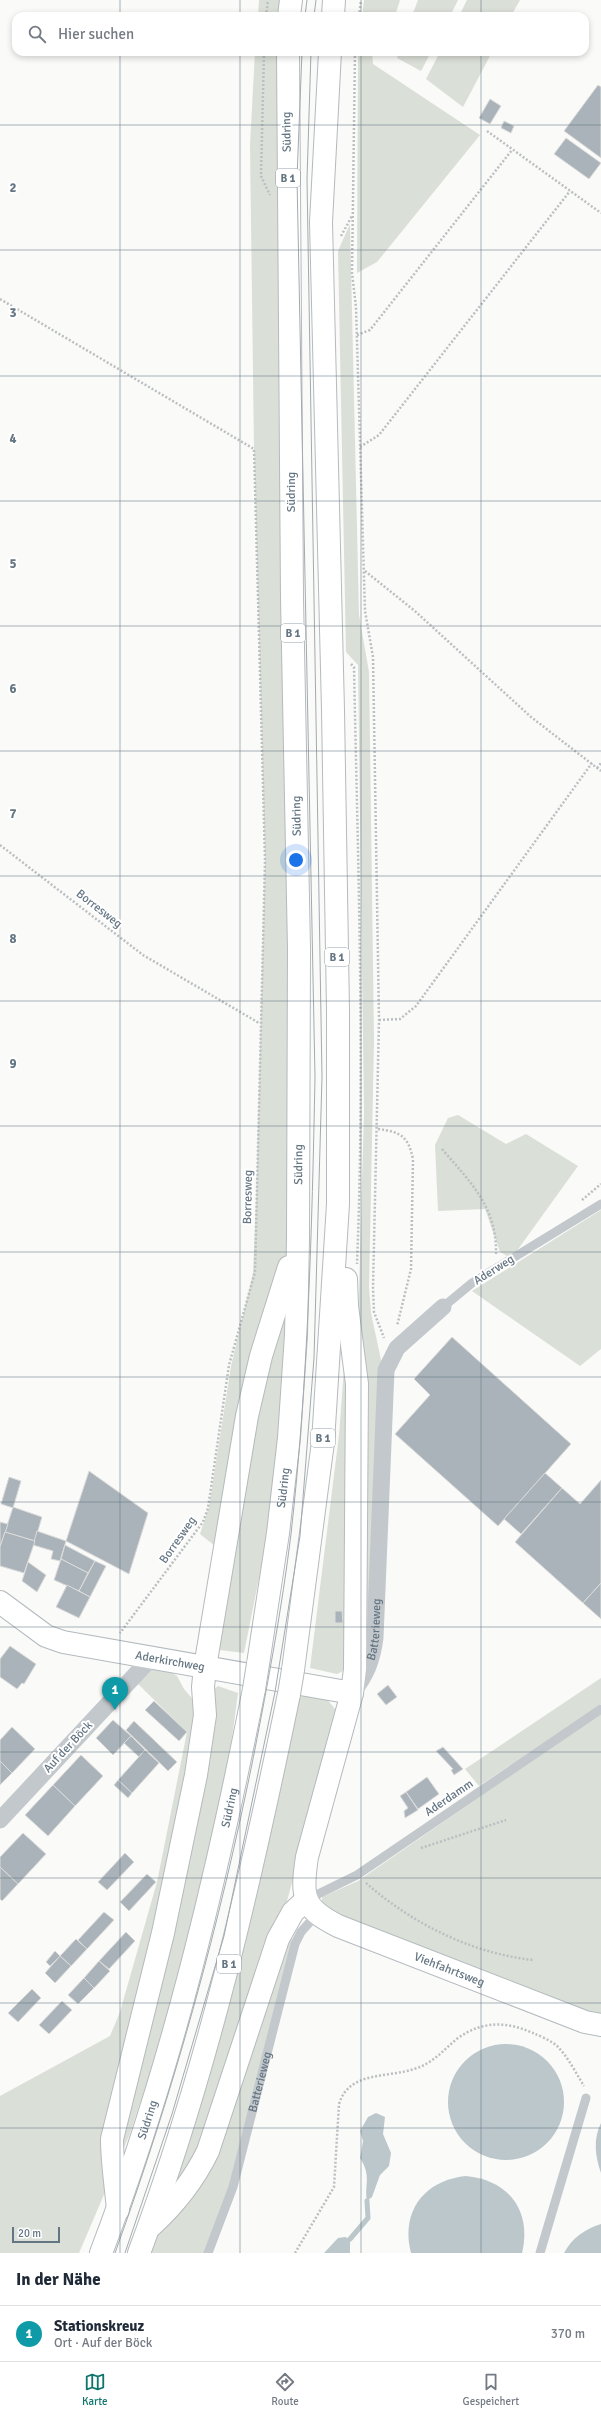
<!DOCTYPE html>
<html lang="de">
<meta charset="utf-8">
<style>
body{margin:0;font-family:Signika,sans-serif;background:#f2f2f3;color:#1f2937}
.scale{position:absolute;left:12px;bottom:10px;width:48px;box-sizing:border-box;padding-left:4px;border:2px solid #657683;border-top:0;font-size:11px;line-height:14px;white-space:nowrap;color:#657683;-webkit-text-stroke:3px #fff;paint-order:stroke}
.you{position:absolute;left:296px;top:860px;width:14px;height:14px;margin:-10px;border:3px solid #fff;border-radius:50%;background:#1a73e8;box-shadow:0 0 0 6px #1a73e833}
.badge{display:grid;place-items:center;width:26px;height:26px;border-radius:50%;background:#0f766e;color:#fff;font-size:13px;font-weight:700}
.pin{position:absolute;translate:-50% -33px;filter:drop-shadow(0 1px 2px #0008)}
.pin::after{content:'';position:absolute;top:21px;width:14px;height:12px;background:inherit;clip-path:polygon(0 0,100% 0,50% 100%)}
.list{margin:0;padding:0;list-style:none}
h2{display:flex;justify-content:space-between;align-items:center;height:52px;margin:0;padding:0 16px;font-size:17px}
h2 small{font-size:13px;font-weight:400;color:#747a83}
.list li{display:grid;grid-template-columns:26px 1fr auto;gap:12px;align-items:center;box-sizing:border-box;height:56px;padding:0 16px;border-top:1px solid #e0e1e3}
.list b{display:block;font-size:15px;white-space:nowrap}
.list p{margin:0;font-size:13px;white-space:nowrap;color:#747a83}
.list em{font-size:13px;font-style:normal;color:#747a83}
.icon{flex:none;width:22px;height:22px;fill:none;stroke:currentColor;stroke-width:2;stroke-linecap:round;stroke-linejoin:round}
.map{position:relative;flex:none;width:601px;height:2253px;overflow:hidden}
.search{position:absolute;background:#fff;box-shadow:0 2px 6px #0003;left:12px;right:12px;top:12px;height:44px;display:flex;align-items:center;gap:10px;box-sizing:border-box;padding:0 14px;border-radius:12px;color:#747a83;font-size:15px}
.sheet{height:108px;background:#fff}
nav{display:flex;justify-content:space-around;align-items:center;box-sizing:border-box;height:56px;border-top:1px solid #e0e1e3;background:#fff;font-size:11px;color:#747a83}
nav a{display:grid;justify-items:center;gap:2px}
nav .on{color:#0f766e}
.map>svg:first-child{display:block}
.green{fill:#dadfd7}
.water{fill:#bbc7cb}
.lines{fill:none;stroke-linecap:round;stroke-linejoin:round}
.stream{stroke:#bbc7cb;stroke-width:5}
.building{fill:#aab3b9;stroke:#dcdcda}
.secondary-casing{stroke:#b3babf;stroke-width:24}
.primary-casing{stroke:#b5babe;stroke-width:24}
.path{stroke:#bbbfc2;stroke-width:2.5;stroke-dasharray:2 2;stroke-linecap:butt}
.lane{stroke:#c3c8cc;stroke-width:9}
.street{stroke:#c3c8cc;stroke-width:17}
.secondary{stroke:#fff;stroke-width:22}
.primary{stroke:#fff;stroke-width:22}
.tram{stroke:#a2aab0;stroke-width:1}
.primary-bridge-casing{stroke:#b5babe;stroke-width:24;stroke-linecap:butt}
.primary-bridge{stroke:#fff;stroke-width:22}
.grid{fill:none;stroke:#657683;stroke-width:1;stroke-opacity:0.55}
.labels{text-anchor:middle;dominant-baseline:central;stroke-width:4;stroke-linejoin:round;paint-order:stroke}
.shield{fill:#fff;stroke:#939fa8;stroke-width:1}
.shield-label{font-size:11px;font-weight:bold;fill:#657683}
.street-label{font-size:12px;fill:#657683;stroke:#fff}
.grid-label{font-size:13px;text-anchor:middle;font-weight:bold;fill:#657683;stroke:#fff;stroke-width:4;stroke-linejoin:round;paint-order:stroke}
</style>
<div class="map">
<svg width="601" height="2253" viewBox="0 0 601 2253">
<rect width="100%" height="100%" fill="#fafaf8"/>
<!-- green -->
<g class="green">
<polygon points="259,0 282,0 281,16 258,16"/>
<polygon points="364,0 400,0 395,16 362,16"/>
<polygon points="418,0 458,0 450,16 412,16"/>
<polygon points="467,0 520,0 511,16 459,16"/>
<polygon points="255,52 278,52 278,144 288,831 287,1352 268,1533 244,1653 203,1648 215,1546 200,1534 209,1507 231,1366 253,1273 256,1202 265,860 254,449 250,145"/>
<polygon points="358,52 372,52 373,64 480,135 377,262 357,273"/>
<polygon points="399,52 431,52 421,71 397,58"/>
<polygon points="440,52 492,52 463,107 426,79"/>
<polygon points="350,224 359,615 369,672 374,1040 369,1287 371,1313 381,1360 372,1611 364,1668 358,1326 364,1112 358,665 346,652 338,251"/>
<polygon points="458,1115 506,1144 526,1134 578,1166 516,1252 507,1256 500,1252 485,1209 438,1211 435,1145 448,1118"/>
<polygon points="601,1210 601,1349 580,1366 472,1291"/>
<polygon points="346,1342 345,1670 337,1674 310,1668 339,1435"/>
<polygon points="163,1667 177,1676 184,1689 196,1703 218,1686 238,1693 226,1783 176,1996 129,2136 79,2253 0,2253 0,2096 110,2036 120,2012 157,1882 187,1732 136,1682 146,1670"/>
<polygon points="601,1678 601,1704 587,1714 479,1786 465,1769"/>
<polygon points="295,1694 326,1698 335,1709 335,1724 287,1901 292,1943 230,2186 205,2253 148,2253"/>
<polygon points="601,1713 601,2019 332,1915 322,1904 322,1897 358,1881"/>
</g>
<!-- water -->
<g class="water">
<circle cx="506" cy="2102" r="58"/>
<path d="M 376,2113 L 385,2117 L 383,2134 L 391,2153 L 389,2166 L 380,2175 L 372,2197 L 367,2201 C 364,2184 372,2177 360,2158 L 363,2141 L 360,2131 L 368,2117 Z"/>
<path d="M 601,2123 L 601,2173 C 595,2156 593,2139 601,2123 Z"/>
<path d="M 466,2176 C 509,2180 532,2211 522,2253 L 411,2253 C 400,2211 425,2180 466,2176 Z"/>
<path d="M 601,2224 L 601,2253 L 564,2253 C 572,2238 585,2229 601,2224 Z"/>
<polygon points="345,2237 350,2239 350,2253 324,2253 338,2238"/>
</g>
<g class="lines">
<!-- stream -->
<polyline class="stream" points="350,2239 368,2218 367,2201"/>
</g>
<!-- building -->
<g class="building">
<polygon points="598,85 601,87 601,158 564,131"/>
<polygon points="490,99 501,106 490,124 479,118"/>
<polygon points="504,121 514,126 511,133 501,128"/>
<polygon points="566,138 601,163 589,179 554,154"/>
<polygon points="452,1337 571,1444 498,1526 395,1434 430,1395 414,1379"/>
<polygon points="89,1471 148,1513 129,1574 66,1541"/>
<polygon points="545,1473 562,1488 521,1534 504,1519"/>
<polygon points="9,1477 21,1481 13,1508 1,1504"/>
<polygon points="601,1480 601,1583 583,1603 515,1542 562,1488 580,1504"/>
<polygon points="13,1507 42,1517 35,1541 5,1532"/>
<polygon points="0,1522 8,1524 0,1547"/>
<polygon points="37,1531 66,1541 60,1561 51,1559 53,1551 33,1545"/>
<polygon points="5,1532 35,1541 24,1573 0,1566 0,1547"/>
<polygon points="65,1545 95,1561 88,1573 61,1559"/>
<polygon points="61,1559 88,1573 79,1591 54,1580"/>
<polygon points="95,1561 106,1566 90,1597 79,1591"/>
<polygon points="28,1562 46,1575 37,1592 22,1581"/>
<polygon points="601,1583 601,1619 583,1603"/>
<polygon points="67,1585 90,1597 79,1618 56,1607"/>
<polygon points="335,1611 342,1611 343,1623 335,1623"/>
<polygon points="10,1646 36,1664 24,1684 22,1683 17,1689 0,1677 0,1659"/>
<polygon points="388,1685 397,1697 386,1705 377,1694"/>
<polygon points="154,1701 187,1732 179,1741 145,1710"/>
<polygon points="113,1720 131,1736 113,1755 96,1738"/>
<polygon points="134,1721 177,1762 168,1771 126,1730"/>
<polygon points="12,1727 35,1749 12,1773 0,1761 0,1740"/>
<polygon points="131,1736 145,1750 139,1757 124,1743"/>
<polygon points="443,1747 463,1769 454,1775 451,1770 453,1769 436,1751"/>
<polygon points="145,1750 159,1763 132,1793 118,1780"/>
<polygon points="81,1755 103,1776 75,1806 53,1785"/>
<polygon points="0,1761 12,1773 0,1785"/>
<polygon points="427,1777 439,1794 418,1809 406,1792"/>
<polygon points="118,1780 132,1793 128,1798 114,1785"/>
<polygon points="53,1785 75,1806 48,1836 25,1815"/>
<polygon points="406,1792 418,1810 405,1818 404,1811 408,1808 400,1796"/>
<polygon points="23,1833 46,1854 18,1884 0,1867 0,1857"/>
<polygon points="125,1853 134,1862 107,1890 98,1882"/>
<polygon points="0,1867 18,1884 2,1901 0,1899"/>
<polygon points="147,1874 156,1882 129,1911 120,1902"/>
<polygon points="104,1912 114,1920 87,1949 78,1940"/>
<polygon points="126,1932 135,1941 109,1969 99,1961"/>
<polygon points="76,1939 87,1949 71,1966 60,1956"/>
<polygon points="55,1951 60,1956 50,1966 46,1962"/>
<polygon points="60,1956 71,1966 55,1983 45,1973"/>
<polygon points="99,1961 110,1971 94,1988 84,1978"/>
<polygon points="84,1978 94,1988 78,2004 68,1995"/>
<polygon points="32,1989 41,1998 18,2022 8,2013"/>
<polygon points="62,2001 72,2010 49,2034 39,2025"/>
</g>
<g class="lines">
<defs>
<g id="secondary">
<path id="s3" d="M 0,1602 L 46,1636 L 63,1642 L 352,1693 L 307,1857 C 301,1896 302,1908 338,1926 L 585,2022 L 601,2025"/>
</g>
<g id="primary">
<polyline points="289,16 291,0"/>
<polyline points="333,16 334,0"/>
<polyline points="346,1279 347,1306 357,1384 355,1669 352,1693"/>
<path id="s4" d="M 258,1664 L 278,1533 L 289,1438 L 296,1335 L 298,1239 L 299,949 L 292,598 L 288,52"/>
<polyline points="293,1670 323,1442 338,1204 338,1011 333,710 321,222 330,52"/>
<path d="M 118,2210 C 116,2186 112,2163 112,2139 L 163,1933 L 196,1775 L 205,1715 L 203,1687 L 205,1667 L 247,1416 L 261,1356 L 289,1267"/>
<path d="M 151,2226 C 175,2204 194,2180 208,2151 L 278,1939 L 293,1912 L 306,1900"/>
<path id="s5" d="M 101,2253 C 171,2070 216,1881 254,1689"/>
<path d="M 139,2253 C 207,2072 250,1883 289,1694"/>
</g>
</defs>
<!-- secondary casing -->
<use href="#secondary" class="secondary-casing"/>
<!-- primary casing -->
<use href="#primary" class="primary-casing"/>
<!-- path -->
<g class="path">
<polyline points="266,16 268,0"/>
<polyline points="359,16 361,0"/>
<polyline points="264,52 261,176 270,195"/>
<polyline points="355,52 352,273 356,307 365,611 373,657 379,1020 373,1288 374,1312 384,1338"/>
<polyline points="487,131 601,213"/>
<polyline points="341,236 352,216"/>
<polyline points="0,299 254,449 265,860 255,1272 229,1365 208,1508 203,1522 120,1633"/>
<polyline points="357,335 370,330 512,150"/>
<polyline points="360,447 379,435 570,191"/>
<polyline points="365,571 416,612 531,717 601,771"/>
<path d="M 351,664 L 354,667 C 358,866 365,1065 357,1264"/>
<polyline points="597,768 601,763"/>
<polyline points="0,845 143,955 259,1023"/>
<polyline points="379,1020 400,1019 416,1006 592,763"/>
<path d="M 378,1129 C 401,1132 408,1136 413,1159 L 411,1269 L 397,1326"/>
<path d="M 442,1149 C 471,1183 497,1207 496,1254"/>
<polyline points="582,1200 601,1184"/>
<polyline points="421,1848 506,1820"/>
<path d="M 366,1883 C 413,1924 471,1953 533,1960"/>
<path d="M 295,2253 L 334,2187 L 339,2104 C 349,2071 387,2078 414,2069 C 434,2063 443,2050 458,2038 C 482,2021 506,2021 533,2033 C 540,2036 550,2040 557,2046 C 568,2057 576,2073 584,2086"/>
</g>
<!-- lane -->
<g class="lane">
<polyline points="443,1307 472,1283 601,1204"/>
<polyline points="306,1900 357,1875 601,1709"/>
<path id="s1" d="M 208,2253 L 233,2187 L 295,1944 L 301,1932 L 317,1914"/>
<polyline points="540,2253 586,2098"/>
</g>
<!-- street -->
<g class="street">
<path id="s2" d="M 352,1693 C 366,1675 372,1661 375,1638 L 386,1370 L 397,1348 L 443,1307"/>
<polyline points="0,1820 152,1657"/>
</g>
<!-- secondary -->
<use href="#secondary" class="secondary"/>
<!-- primary -->
<use href="#primary" class="primary"/>
<!-- tram -->
<g class="tram">
<polyline points="305,16 307,0"/>
<polyline points="314,16 316,0"/>
<path d="M 115,2253 C 174,2090 220,1924 254,1754 C 268,1682 282,1608 291,1534 C 308,1382 312,1230 315,1077 L 297,178 L 302,52"/>
<polyline points="125,2253 172,2114 224,1936 275,1692 300,1536 314,1358 322,1077 307,179 311,52"/>
</g>
<defs>
<g id="primary-bridge">
<polyline points="254,1689 258,1664"/>
<polyline points="289,1694 293,1670"/>
</g>
</defs>
<!-- primary-bridge casing -->
<use href="#primary-bridge" class="primary-bridge-casing"/>
<!-- primary-bridge -->
<use href="#primary-bridge" class="primary-bridge"/>
</g>
<!-- grid -->
<path class="grid" d="M 120,0 L 120,16M 240,0 L 240,16M 361,0 L 361,16M 481,0 L 481,16M 120,52 L 120,2253M 240,52 L 240,2253M 361,52 L 361,2253M 481,52 L 481,2253M 0,125 L 601,125M 0,250 L 601,250M 0,376 L 601,376M 0,501 L 601,501M 0,626 L 601,626M 0,751 L 601,751M 0,876 L 601,876M 0,1001 L 601,1001M 0,1126 L 601,1126M 0,1252 L 601,1252M 0,1377 L 601,1377M 0,1502 L 601,1502M 0,1627 L 601,1627M 0,1752 L 601,1752M 0,1878 L 601,1878M 0,2003 L 601,2003M 0,2128 L 601,2128"/>
<g class="labels">
<!-- shield labels -->
<g class="shield">
<rect x="276" y="169" width="24" height="18" rx="3"/>
<rect x="281" y="624" width="24" height="18" rx="3"/>
<rect x="325" y="948" width="24" height="18" rx="3"/>
<rect x="311" y="1429" width="24" height="18" rx="3"/>
<rect x="217" y="1955" width="24" height="18" rx="3"/>
</g>
<g class="shield-label">
<text x="288" y="178">B 1</text>
<text x="293" y="633">B 1</text>
<text x="337" y="957">B 1</text>
<text x="323" y="1438">B 1</text>
<text x="229" y="1964">B 1</text>
</g>
<!-- street labels -->
<g class="street-label">
<text transform="translate(287 132) rotate(-91)">Südring</text>
<text transform="translate(291 492) rotate(-90)">Südring</text>
<text transform="translate(297 816) rotate(-91)">Südring</text>
<text transform="translate(99 909) rotate(38)">Borresweg</text>
<text stroke="none"><textPath href="#s4" startOffset="502">Südring</textPath></text>
<text transform="translate(248 1197) rotate(-89)">Borresweg</text>
<text transform="translate(494 1270) rotate(-32)">Aderweg</text>
<text stroke="none"><textPath href="#s4" startOffset="178">Südring</textPath></text>
<text transform="translate(178 1540) rotate(-55)">Borresweg</text>
<text stroke="none"><textPath href="#s2" startOffset="69">Batterieweg</textPath></text>
<text stroke="none"><textPath href="#s3" startOffset="184">Aderkirchweg</textPath></text>
<text transform="translate(68 1747) rotate(-47)">Auf der Böck</text>
<text transform="translate(449 1798) rotate(-34)">Aderdamm</text>
<text stroke="none"><textPath href="#s5" startOffset="464">Südring</textPath></text>
<text stroke="none"><textPath href="#s3" startOffset="743">Viehfahrtsweg</textPath></text>
<text stroke="none"><textPath href="#s1" startOffset="179">Batterieweg</textPath></text>
<text stroke="none"><textPath href="#s5" startOffset="141">Südring</textPath></text>
</g>
</g>
<g class="grid-label">
<text x="13" y="192">2</text>
<text x="13" y="317">3</text>
<text x="13" y="443">4</text>
<text x="13" y="568">5</text>
<text x="13" y="693">6</text>
<text x="13" y="818">7</text>
<text x="13" y="943">8</text>
<text x="13" y="1068">9</text>
</g>
</svg>
<div class="scale">20 m</div>
<div class="you"></div>
<div class="pin badge" style="left:115px;top:1710px;background:#0f9aa8">1</div>
<div class="search"><svg class="icon" aria-label="search" viewBox="0 0 24 24"><circle cx="10" cy="10" r="6"/><path d="M15 15l6 6"/></svg>Hier suchen</div>
</div>
<section class="sheet">
<h2>In der Nähe<small></small></h2>
<ul class="list">
<li><span class="badge" style="background:#0f9aa8">1</span><div><b>Stationskreuz</b><p>Ort · Auf der Böck</p></div><em>370 m</em></li>
</ul>
</section>
<nav>
<a class="on"><svg class="icon" aria-label="map" viewBox="0 0 24 24"><path d="M3 6l6-2 6 2 6-2v14l-6 2-6-2-6 2zM9 4v14M15 6v14"/></svg>Karte</a>
<a><svg class="icon" aria-label="directions" viewBox="0 0 24 24"><path d="M12 3l9 9-9 9-9-9zM9 14v-3h6M13 9l2 2-2 2"/></svg>Route</a>
<a><svg class="icon" aria-label="saved" viewBox="0 0 24 24"><path d="M7 4h10v16l-5-4-5 4z"/></svg>Gespeichert</a>
</nav>
